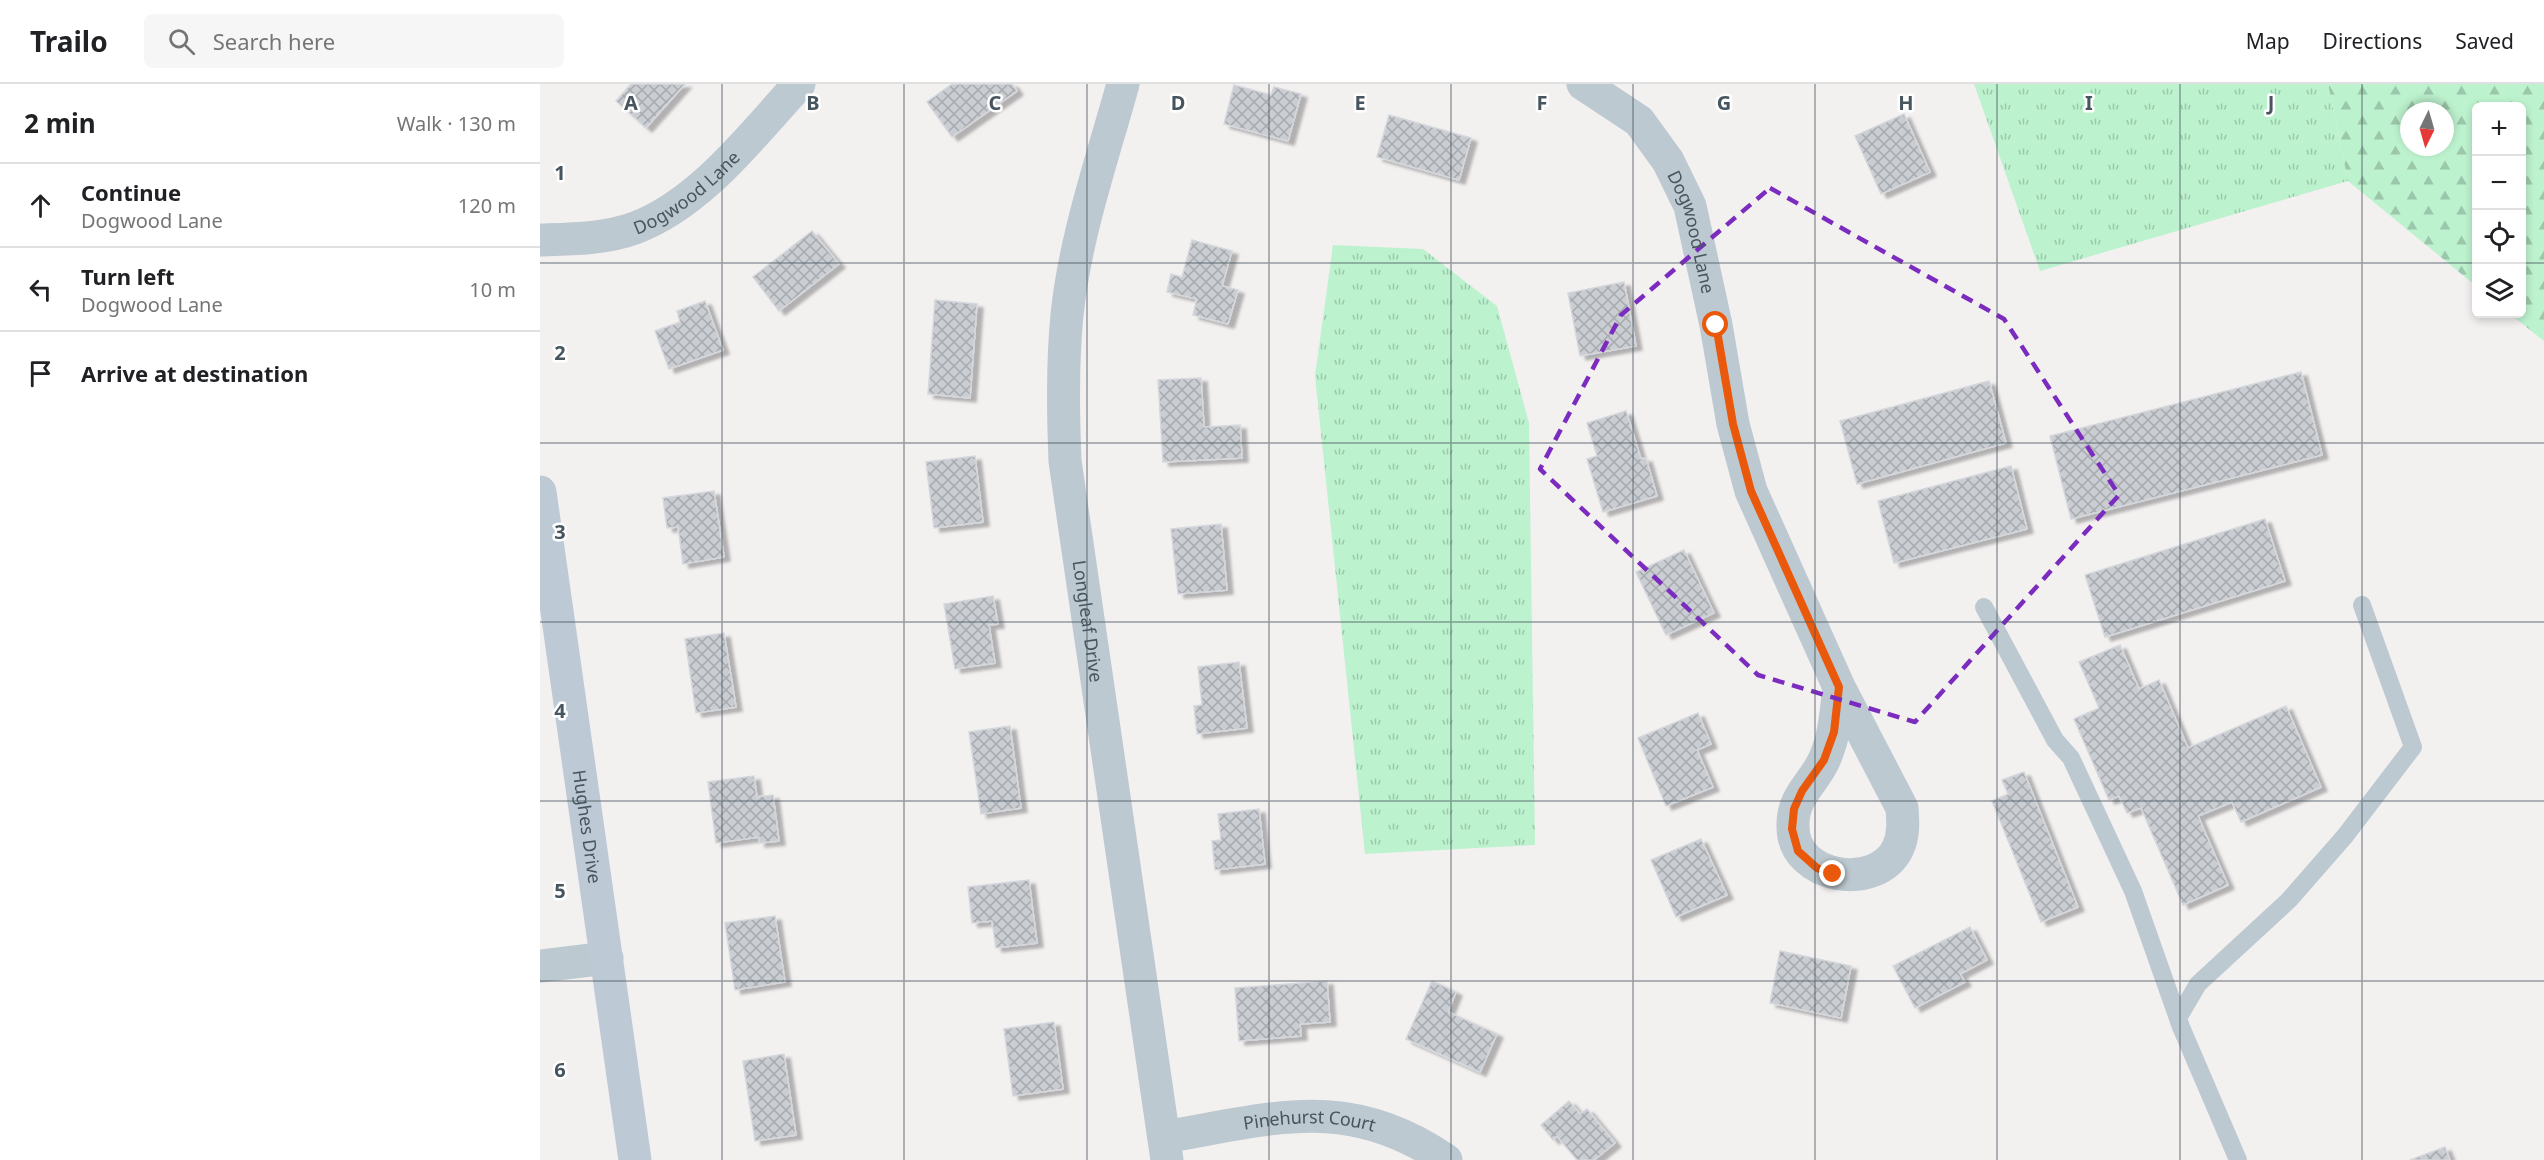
<!DOCTYPE html>
<meta charset="utf-8">
<style>
body{margin:0;font-family:"Noto Sans",sans-serif;background:#f6f6f6;color:#202124}
.controls{position:absolute;right:18px;top:18px;display:grid;overflow:hidden;border-radius:9px;box-shadow:0 3px 9px #0003}
.controls button{width:54px;height:54px;display:grid;place-items:center;padding:0;border:0;border-bottom:2px solid #e0e0e0;background:#fff;color:#202124;font:30px sans-serif}
.compass{position:absolute;left:1860px;top:18px;width:54px;height:54px;border-radius:50%;background:#fff;box-shadow:0 3px 9px #0003;rotate:185deg}
.stop{position:absolute;width:18px;height:18px;margin:-14px;border:4px solid #ea580c;border-radius:50%;background:#fff}
.stop.end{background:#ea580c;border-color:#fff;box-shadow:0 2px 6px #0008}
.list{margin:0;padding:0;list-style:none}
h2{display:flex;justify-content:space-between;align-items:center;height:78px;margin:0;padding:0 24px;font-size:26px}
h2 small{font-size:20px;font-weight:400;color:#757577}
.list li{display:grid;grid-template-columns:39px 1fr auto;gap:18px;align-items:center;box-sizing:border-box;height:84px;padding:0 24px;border-top:2px solid #e0e0e0}
.list b{display:block;font-size:22px;white-space:nowrap}
.list p{margin:0;font-size:20px;white-space:nowrap;color:#757577}
.list em{font-size:20px;font-style:normal;color:#757577}
.icon{flex:none;width:33px;height:33px;fill:none;stroke:currentColor;stroke-width:2;stroke-linecap:round;stroke-linejoin:round}
.map{position:relative;flex:none;width:2004px;height:1076px;overflow:hidden}
header{display:flex;align-items:center;gap:36px;box-sizing:border-box;height:84px;padding:0 30px;background:#fff;border-bottom:2px solid #e0e0e0}
header strong{font-size:28px}
nav{display:flex;gap:33px;margin-inline-start:auto;font-size:21px}
.search{width:420px;height:54px;background:#f6f6f6;display:flex;align-items:center;gap:15px;box-sizing:border-box;padding:0 21px;border-radius:9px;color:#757577;font-size:22px}
main{display:flex}
aside{flex:1;background:#fff}
.map>svg:first-child{display:block}
.grass{fill:url(#grass-tufts)}
.forest{fill:url(#forest-firs);fill-rule:evenodd}
.building{fill:url(#building-cross-hatch);stroke:#d4d7dc;stroke-width:1.5;filter:url(#shadow)}
.lines{fill:none;stroke-linecap:round;stroke-linejoin:round}
.lane{stroke:#bdc9d0;stroke-width:18}
.street{stroke:#bdc9d0;stroke-width:33}
.secondary{stroke:#bdcad5;stroke-width:33}
.route{stroke:#ea580c;stroke-width:8}
.marked{fill:none;stroke:#7b2cbf;stroke-width:4.5;stroke-dasharray:12 8;stroke-linejoin:round}
.grid{fill:none;stroke:#47555f;stroke-width:1.5;stroke-opacity:0.55}
.labels{text-anchor:middle;dominant-baseline:central;stroke-width:5;stroke-linejoin:round;paint-order:stroke}
.street-label{font-size:18px;fill:#47555f;stroke:#fff}
.grid-label{font-size:20px;text-anchor:middle;font-weight:bold;fill:#47555f;stroke:#fff;stroke-width:5;stroke-linejoin:round;paint-order:stroke}
</style>
<header>
<strong>Trailo</strong>
<div class="search"><svg class="icon" aria-label="search" viewBox="0 0 24 24"><circle cx="10" cy="10" r="6"/><path d="M15 15l6 6"/></svg>Search here</div>
<nav><a>Map</a><a>Directions</a><a>Saved</a></nav>
</header>
<main>
<aside>
<h2>2 min<small>Walk · 130 m</small></h2>
<ul class="list">
<li><svg class="icon" aria-label="ahead" viewBox="0 0 24 24"><path d="M12 20V5M6 11l6-6 6 6"/></svg><div><b>Continue</b><p>Dogwood Lane</p></div><em>120 m</em></li>
<li><svg class="icon" aria-label="left" viewBox="0 0 24 24"><path d="M17 20v-9H6M10 6l-5 5 5 5"/></svg><div><b>Turn left</b><p>Dogwood Lane</p></div><em>10 m</em></li>
<li><svg class="icon" aria-label="arrive" viewBox="0 0 24 24"><path d="M6 21V4h12l-3 4 3 4H6"/></svg><div><b>Arrive at destination</b></div></li>
</ul>
</aside>
<div class="map">
<svg width="2004" height="1076" viewBox="0 0 2004 1076">
<defs>
<pattern id="grass-tufts" width="24" height="20" patternUnits="userSpaceOnUse" patternTransform="scale(1.5)"><rect width="24" height="20" fill="#bdf2ce"/><path d="M3 7l-1-3M5 7V3M7 7l1-3M15 17l-1-3M17 17v-4M19 17l1-3" fill="none" stroke="#9bc7aa"/></pattern>
<pattern id="forest-firs" width="22" height="20" patternUnits="userSpaceOnUse" patternTransform="scale(1.5)"><rect width="22" height="20" fill="#bdf2ce"/><path d="M5 1l3.5 6h-7zM16 11l3.5 6h-7z" fill="#9bc7aa"/></pattern>
<pattern id="building-cross-hatch" width="8" height="8" patternUnits="userSpaceOnUse" patternTransform="scale(1.5)"><rect width="8" height="8" fill="#caced3"/><path d="M0 0l8 8M0 8l8-8" fill="none" stroke="#a6aaae"/></pattern>
<filter id="shadow"><feDropShadow dx="6" dy="4" stdDeviation="1.5" flood-color="#0004"/></filter>
</defs>
<rect width="100%" height="100%" fill="#f3f0f0"/>
<!-- grass -->
<g class="grass">
<polygon points="1434,0 1788,0 1808,97 1500,187"/>
<polygon points="793,161 883,165 957,222 989,339 995,761 825,770 775,292"/>
</g>
<!-- forest -->
<path class="forest" d="M 1788,0 L 2004,0 L 2004,257 L 1970,230 L 1982,230 L 1982,22 L 1936,22 L 1936,202 L 1808,97 ZM 1869,27 L 1905,27 L 1905,63 L 1869,63 Z"/>
<!-- building -->
<g class="building">
<polygon points="91,0 145,0 106,44 76,17"/>
<polygon points="412,0 472,0 477,7 412,53 387,18"/>
<polygon points="694,1 731,11 734,3 761,10 748,57 684,40"/>
<polygon points="1364,30 1390,88 1341,110 1315,52"/>
<polygon points="849,31 931,54 919,96 837,73"/>
<polygon points="272,147 299,180 239,227 213,193"/>
<polygon points="652,156 692,167 682,202 698,206 688,240 653,231 657,215 627,208 631,190 642,193"/>
<polygon points="1084,198 1096,262 1040,272 1028,209"/>
<polygon points="395,216 437,220 430,314 388,310"/>
<polygon points="165,217 183,266 129,285 115,247 140,238 137,227"/>
<polygon points="1761,288 1782,371 1531,435 1510,352"/>
<polygon points="661,294 664,343 700,341 702,374 623,378 618,296"/>
<polygon points="1449,297 1466,359 1317,400 1300,337"/>
<polygon points="1086,327 1101,375 1106,374 1117,412 1063,428 1047,375 1057,372 1047,339"/>
<polygon points="435,372 443,438 394,444 386,378"/>
<polygon points="1471,382 1487,445 1354,479 1338,417"/>
<polygon points="174,407 184,473 143,480 138,443 127,444 123,414"/>
<polygon points="1725,435 1745,497 1565,553 1545,491"/>
<polygon points="681,440 687,506 638,510 631,445"/>
<polygon points="1144,466 1174,529 1126,551 1096,488"/>
<polygon points="453,512 458,540 449,541 455,579 415,585 404,520"/>
<polygon points="184,549 196,623 156,629 145,555"/>
<polygon points="1580,561 1599,605 1619,596 1648,664 1746,622 1781,703 1701,738 1692,718 1658,732 1688,801 1643,821 1601,724 1587,729 1579,712 1569,716 1534,635 1559,624 1539,578"/>
<polygon points="699,578 707,644 657,650 654,622 662,621 658,583"/>
<polygon points="1158,629 1171,660 1157,666 1173,703 1126,722 1098,654"/>
<polygon points="470,642 481,724 441,730 429,648"/>
<polygon points="1484,688 1538,823 1501,838 1452,717 1468,710 1462,696"/>
<polygon points="214,692 217,713 233,711 239,757 219,759 219,753 176,759 168,698"/>
<polygon points="719,725 725,780 675,786 672,757 681,756 678,730"/>
<polygon points="1161,755 1187,811 1136,833 1111,776"/>
<polygon points="489,796 497,859 456,864 452,837 432,839 428,803"/>
<polygon points="235,832 245,898 195,906 185,839"/>
<polygon points="1430,843 1447,876 1420,890 1425,898 1375,924 1353,882"/>
<polygon points="1240,867 1311,882 1301,934 1230,919"/>
<polygon points="787,897 790,938 760,940 761,952 699,957 695,904"/>
<polygon points="892,897 916,908 908,928 957,950 940,988 866,955"/>
<polygon points="514,938 523,1005 473,1012 464,945"/>
<polygon points="244,970 256,1051 215,1057 203,977"/>
<polygon points="1029,1017 1040,1030 1047,1025 1075,1059 1054,1076 1037,1076 1017,1052 1013,1056 1001,1041"/>
<polygon points="1905,1063 1910,1076 1870,1076"/>
</g>
<g class="lines">
<!-- lane -->
<g class="lane">
<polyline points="1444,523 1515,656 1531,674 1593,807 1641,943 1698,1076"/>
<polyline points="1638,934 1658,900 1749,816 1805,752 1873,663 1822,521"/>
</g>
<!-- street -->
<g class="street">
<path id="s1" d="M 583,0 C 562,76 535,153 527,231 C 522,280 523,328 525,377 L 627,1076"/>
<path id="s2" d="M 1043,0 L 1099,37 L 1128,77 L 1150,122 L 1176,241 L 1193,340 L 1211,407 L 1299,603 L 1362,724 C 1363,738 1364,751 1358,764 C 1337,808 1253,795 1253,743 C 1252,711 1274,700 1285,674 C 1295,651 1296,628 1299,603"/>
<path id="s3" d="M 0,156 C 31,155 65,155 95,144 C 161,119 212,51 259,0"/>
<polyline points="0,882 67,874"/>
<path id="s4" d="M 624,1053 C 733,1035 807,1008 906,1076"/>
</g>
<!-- secondary -->
<path class="secondary" id="s5" d="M 0,408 L 95,1076"/>
</g>
<g class="lines">
<!-- route -->
<polyline class="route" points="1176,241 1193,340 1211,407 1299,603 1294,648 1284,676 1262,707 1254,725 1252,745 1258,767 1277,784 1293,790"/>
</g>
<!-- marked area -->
<path class="marked" d="M 1230,104 L 1464,235 L 1579,411 L 1375,638 L 1218,591 L 1000,385 L 1081,231 Z"/>
<!-- grid -->
<path class="grid" d="M 182,0 L 182,1076M 364,0 L 364,1076M 547,0 L 547,1076M 729,0 L 729,1076M 911,0 L 911,1076M 1093,0 L 1093,1076M 1275,0 L 1275,1076M 1457,0 L 1457,1076M 1640,0 L 1640,1076M 1822,0 L 1822,1076M 0,179 L 1936,179M 1982,179 L 2004,179M 0,359 L 2004,359M 0,538 L 2004,538M 0,717 L 2004,717M 0,897 L 2004,897"/>
<g class="labels">
<!-- street labels -->
<g class="street-label">
<text stroke="none"><textPath href="#s3" startOffset="159">Dogwood Lane</textPath></text>
<text stroke="none"><textPath href="#s2" startOffset="192">Dogwood Lane</textPath></text>
<text stroke="none"><textPath href="#s1" startOffset="546">Longleaf Drive</textPath></text>
<text stroke="none"><textPath href="#s5" startOffset="338">Hughes Drive</textPath></text>
<text stroke="none"><textPath href="#s4" startOffset="147">Pinehurst Court</textPath></text>
</g>
</g>
<g class="grid-label">
<text x="91" y="26">A</text>
<text x="273" y="26">B</text>
<text x="455" y="26">C</text>
<text x="638" y="26">D</text>
<text x="820" y="26">E</text>
<text x="1002" y="26">F</text>
<text x="1184" y="26">G</text>
<text x="1366" y="26">H</text>
<text x="1549" y="26">I</text>
<text x="1731" y="26">J</text>
<text x="20" y="96">1</text>
<text x="20" y="276">2</text>
<text x="20" y="455">3</text>
<text x="20" y="634">4</text>
<text x="20" y="814">5</text>
<text x="20" y="993">6</text>
</g>
</svg>
<div class="controls">
<button>+</button>
<button>−</button>
<button><svg class="icon" aria-label="locate" viewBox="0 0 24 24"><circle cx="12" cy="12" r="6"/><path d="M12 2v4M12 18v4M2 12h4M18 12h4"/></svg></button>
<button><svg class="icon" aria-label="layers" viewBox="0 0 24 24"><path d="M12 4l9 5-9 5-9-5zM3 14l9 5 9-5"/></svg></button>
</div>
<svg class="compass" viewBox="-18 -18 36 36"><path d="M0-13l5 13h-10z" fill="#e53935"/><path d="M0 13l5-13h-10z" fill="#757577"/></svg>
<div class="stop" style="left:1176px;top:241px"></div>
<div class="stop end" style="left:1293px;top:790px"></div>
</div>
</main>
